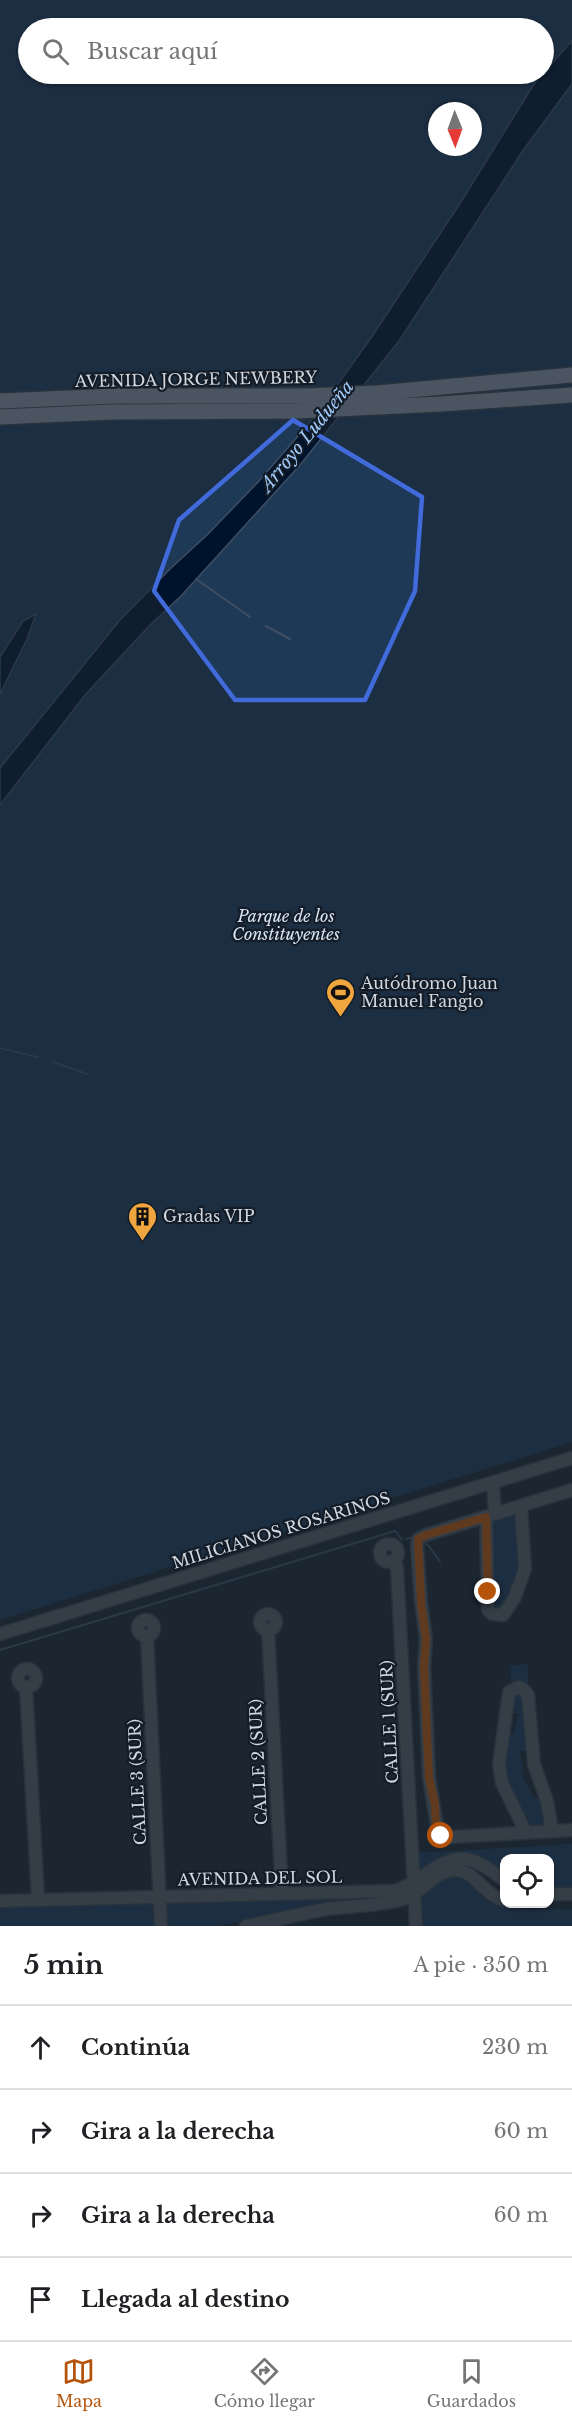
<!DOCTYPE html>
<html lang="es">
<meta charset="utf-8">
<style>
body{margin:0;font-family:"Libre Baskerville",serif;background:#f6f6f6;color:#202124}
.controls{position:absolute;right:18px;bottom:18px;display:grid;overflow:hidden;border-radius:12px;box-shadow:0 2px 4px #0004}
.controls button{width:54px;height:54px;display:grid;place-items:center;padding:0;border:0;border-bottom:2px solid #e0e0e0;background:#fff;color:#202124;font:30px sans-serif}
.compass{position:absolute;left:428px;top:102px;width:54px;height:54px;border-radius:50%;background:#fff;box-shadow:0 2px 4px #0004;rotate:179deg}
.stop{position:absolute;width:18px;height:18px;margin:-14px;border:4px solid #b45309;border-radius:50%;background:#fff}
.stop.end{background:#b45309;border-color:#fff;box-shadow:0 2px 6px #0008}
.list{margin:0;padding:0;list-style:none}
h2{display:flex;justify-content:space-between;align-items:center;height:78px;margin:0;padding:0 24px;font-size:26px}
h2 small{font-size:20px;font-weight:400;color:#757577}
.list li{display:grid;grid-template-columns:39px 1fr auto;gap:18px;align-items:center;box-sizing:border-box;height:84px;padding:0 24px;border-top:2px solid #e0e0e0}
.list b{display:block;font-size:22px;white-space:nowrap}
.list em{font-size:20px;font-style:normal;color:#757577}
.icon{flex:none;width:33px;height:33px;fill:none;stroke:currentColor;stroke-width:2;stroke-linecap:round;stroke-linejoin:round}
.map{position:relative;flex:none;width:572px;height:1926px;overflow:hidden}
.search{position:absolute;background:#fff;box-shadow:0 2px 4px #0004;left:18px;right:18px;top:18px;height:66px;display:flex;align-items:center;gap:15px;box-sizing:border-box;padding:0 21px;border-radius:33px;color:#757577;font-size:22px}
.sheet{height:414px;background:#fff}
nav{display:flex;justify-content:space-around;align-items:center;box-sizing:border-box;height:84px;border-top:2px solid #e0e0e0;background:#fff;font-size:16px;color:#757577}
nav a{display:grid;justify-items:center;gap:3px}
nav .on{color:#b45309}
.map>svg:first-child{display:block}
.green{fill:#1e3956;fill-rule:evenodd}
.water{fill:#00132c;stroke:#3f4e62;stroke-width:1.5}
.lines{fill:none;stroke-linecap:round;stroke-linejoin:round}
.stream{stroke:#3f4e62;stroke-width:2}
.minor-casing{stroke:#39424d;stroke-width:15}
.major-casing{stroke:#39424d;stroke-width:18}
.minor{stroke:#555a60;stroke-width:12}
.major{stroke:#858f9b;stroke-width:15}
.route{stroke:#b45309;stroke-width:8}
.marked{fill:none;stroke:#416ada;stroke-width:4.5;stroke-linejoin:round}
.labels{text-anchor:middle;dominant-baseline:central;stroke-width:4.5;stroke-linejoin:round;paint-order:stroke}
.street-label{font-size:16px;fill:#d2d8e0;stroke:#131c27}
.park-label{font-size:16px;font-style:italic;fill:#d8e5f5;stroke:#131c27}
.poi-label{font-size:16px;fill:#d2d8e0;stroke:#131c27;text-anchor:start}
.water-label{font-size:18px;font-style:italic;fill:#a0c9f7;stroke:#131c27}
</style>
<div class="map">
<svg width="572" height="1926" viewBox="0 0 572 1926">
<rect width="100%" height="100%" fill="#1c2631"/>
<!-- green -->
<g class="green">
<path d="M 0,0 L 572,0 L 572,1442 L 0,1620 ZM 28,28 L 544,28 L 544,74 L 28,74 ZM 437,111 L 473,111 L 473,147 L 437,147 Z"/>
<polygon points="514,1513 518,1517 522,1563 505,1609 496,1612 490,1601 493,1570 491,1521 493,1518"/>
<polygon points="528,1664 528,1686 513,1684 511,1681 510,1666"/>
<polygon points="520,1694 524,1695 528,1751 520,1751 524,1780 534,1797 542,1799 547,1825 544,1829 529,1826 507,1785 503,1770 507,1736 514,1733 519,1713 512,1713 514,1699"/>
<polygon points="572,1844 572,1890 550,1890 550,1858 504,1858 504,1875 483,1860 417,1872 417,1853"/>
<path d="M 454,1875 C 472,1879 476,1896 492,1903 C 515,1913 547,1908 572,1909 L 572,1926 L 421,1926 C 421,1919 418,1909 420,1901 C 423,1889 443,1878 454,1875 Z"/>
<polygon points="401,1896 323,1905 217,1926 167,1926 164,1905 167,1902"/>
<polygon points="150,1901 154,1903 157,1926 0,1926 0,1904"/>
</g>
<!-- water -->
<g class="water">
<polygon points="572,41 572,84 524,149 399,341 300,465 181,596 149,626 85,695 0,805 0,768 120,620 170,569 208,534 259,481 312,420 371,338 459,205 536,81"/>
<polygon points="36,614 27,639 0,694 0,657 23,621"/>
</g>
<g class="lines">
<!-- stream -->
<g class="stream">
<polyline points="196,579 250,617"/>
<polyline points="266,626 290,639"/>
<polyline points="0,1048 37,1057"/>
<polyline points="53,1062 87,1074"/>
<polyline points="406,1539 415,1537"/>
<polyline points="422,1542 429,1546 440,1562"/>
<polyline points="0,1650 395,1531 402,1540"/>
</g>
<defs>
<g id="minor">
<path d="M 492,1483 C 495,1494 493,1503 496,1514"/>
<polyline points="572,1490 426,1535 418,1539 417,1544 421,1603 426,1639 424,1666 429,1777 438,1832 441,1836 451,1837 572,1830"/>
<polyline points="486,1517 488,1610 492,1614 503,1615 514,1599 525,1569 521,1507"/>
<circle cx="389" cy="1553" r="9"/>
<polyline points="394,1560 397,1568 416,1926"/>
<circle cx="268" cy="1622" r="8"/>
<circle cx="146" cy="1628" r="8"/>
<polyline points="268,1630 282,1893"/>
<polyline points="0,1634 572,1458"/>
<polyline points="147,1636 161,1926"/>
<circle cx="27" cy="1678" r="9"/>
<polyline points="26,1687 38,1898"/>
<polyline points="526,1833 502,1783 499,1764 509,1692 519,1687 524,1690 528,1695 534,1764 547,1801 552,1831"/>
<polyline points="550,1894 572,1894"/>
<path d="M 0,1901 L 394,1891 C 425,1883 446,1845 480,1864 C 489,1868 497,1875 504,1880"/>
<path d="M 246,1926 C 273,1921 299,1914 327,1909 C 352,1906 379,1906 404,1899 C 422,1893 434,1871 455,1870 C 475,1870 484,1896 504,1900"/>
</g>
<g id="major">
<polyline points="0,401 116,396 308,396 378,393 572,375"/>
<polyline points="0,417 111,412 296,411 440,404 572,395"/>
</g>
</defs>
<!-- minor casing -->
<use href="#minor" class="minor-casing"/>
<!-- major casing -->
<use href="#major" class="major-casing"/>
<!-- minor -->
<use href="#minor" class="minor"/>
<!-- major -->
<use href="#major" class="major"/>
</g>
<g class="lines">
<!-- route -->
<polyline class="route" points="441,1836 436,1828 435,1804 429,1778 424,1666 426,1639 421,1603 418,1539 426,1535 486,1517 488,1592"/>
</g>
<!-- marked area -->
<path d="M0 0H572V1926H0ZM 293,420 L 422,497 L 415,591 L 365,700 L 235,700 L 154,591 L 179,520 Z" fill="#1c2631" fill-opacity=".55" fill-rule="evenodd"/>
<path class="marked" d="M 293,420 L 422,497 L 415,591 L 365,700 L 235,700 L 154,591 L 179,520 Z"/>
<!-- icons -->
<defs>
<symbol id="stadium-pin" viewBox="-11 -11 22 30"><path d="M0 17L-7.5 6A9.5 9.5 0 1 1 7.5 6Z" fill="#f0a63e" stroke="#131c27"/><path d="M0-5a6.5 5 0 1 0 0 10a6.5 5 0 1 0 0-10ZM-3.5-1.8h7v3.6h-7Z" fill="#111"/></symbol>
<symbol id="building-pin" viewBox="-11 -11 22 30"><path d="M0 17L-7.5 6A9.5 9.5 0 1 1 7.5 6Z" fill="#f0a63e" stroke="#131c27"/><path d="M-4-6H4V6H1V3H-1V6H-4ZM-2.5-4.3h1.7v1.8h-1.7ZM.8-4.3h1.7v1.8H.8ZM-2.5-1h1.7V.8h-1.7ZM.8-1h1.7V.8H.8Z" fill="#111"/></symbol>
</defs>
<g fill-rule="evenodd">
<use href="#stadium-pin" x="324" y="976" width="33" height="45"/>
<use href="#building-pin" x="126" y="1200" width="33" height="45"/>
</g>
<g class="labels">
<!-- street labels -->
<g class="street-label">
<text transform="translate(196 379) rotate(-1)">AVENIDA JORGE NEWBERY</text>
<text transform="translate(281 1530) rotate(-17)">MILICIANOS ROSARINOS</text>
<text transform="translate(389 1722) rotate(-93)">CALLE 1 (SUR)</text>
<text transform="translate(258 1762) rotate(-93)">CALLE 2 (SUR)</text>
<text transform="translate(137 1782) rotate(-93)">CALLE 3 (SUR)</text>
<text transform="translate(260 1878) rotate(-1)">AVENIDA DEL SOL</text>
</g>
<!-- park labels -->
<g class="park-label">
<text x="286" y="916">Parque de los<tspan x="286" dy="18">Constituyentes</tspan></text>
</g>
<!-- poi labels -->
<g class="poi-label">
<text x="361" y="983">Autódromo Juan<tspan x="361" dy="18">Manuel Fangio</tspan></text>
<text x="163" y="1216">Gradas VIP</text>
</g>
<!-- water labels -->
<g class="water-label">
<text transform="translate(307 436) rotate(-51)">Arroyo Ludueña</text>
</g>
</g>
</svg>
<div class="controls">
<button><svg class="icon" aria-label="locate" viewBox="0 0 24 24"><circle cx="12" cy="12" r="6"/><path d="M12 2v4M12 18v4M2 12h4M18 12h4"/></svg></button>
</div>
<svg class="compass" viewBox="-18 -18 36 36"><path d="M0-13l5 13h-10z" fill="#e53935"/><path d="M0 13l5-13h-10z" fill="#757577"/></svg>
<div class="stop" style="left:441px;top:1836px"></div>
<div class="stop end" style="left:488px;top:1592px"></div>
<div class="search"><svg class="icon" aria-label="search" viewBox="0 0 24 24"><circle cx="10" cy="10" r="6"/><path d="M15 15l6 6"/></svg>Buscar aquí</div>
</div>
<section class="sheet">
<h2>5 min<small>A pie · 350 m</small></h2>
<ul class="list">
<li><svg class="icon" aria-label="ahead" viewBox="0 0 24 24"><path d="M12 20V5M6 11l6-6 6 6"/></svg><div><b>Continúa</b></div><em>230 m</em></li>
<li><svg class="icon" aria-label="right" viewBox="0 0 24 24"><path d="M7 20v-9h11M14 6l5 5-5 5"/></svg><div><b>Gira a la derecha</b></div><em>60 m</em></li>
<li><svg class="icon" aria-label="right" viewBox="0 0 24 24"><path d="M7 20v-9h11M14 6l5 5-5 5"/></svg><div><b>Gira a la derecha</b></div><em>60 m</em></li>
<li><svg class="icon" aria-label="arrive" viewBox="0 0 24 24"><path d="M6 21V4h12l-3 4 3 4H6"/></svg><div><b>Llegada al destino</b></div></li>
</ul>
</section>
<nav>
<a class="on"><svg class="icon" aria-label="map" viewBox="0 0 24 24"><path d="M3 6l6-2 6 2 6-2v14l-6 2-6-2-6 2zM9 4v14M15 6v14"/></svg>Mapa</a>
<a><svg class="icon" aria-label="directions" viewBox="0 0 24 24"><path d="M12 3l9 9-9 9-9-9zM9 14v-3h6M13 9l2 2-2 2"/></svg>Cómo llegar</a>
<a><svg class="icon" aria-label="saved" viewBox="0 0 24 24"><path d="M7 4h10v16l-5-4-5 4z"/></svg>Guardados</a>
</nav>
